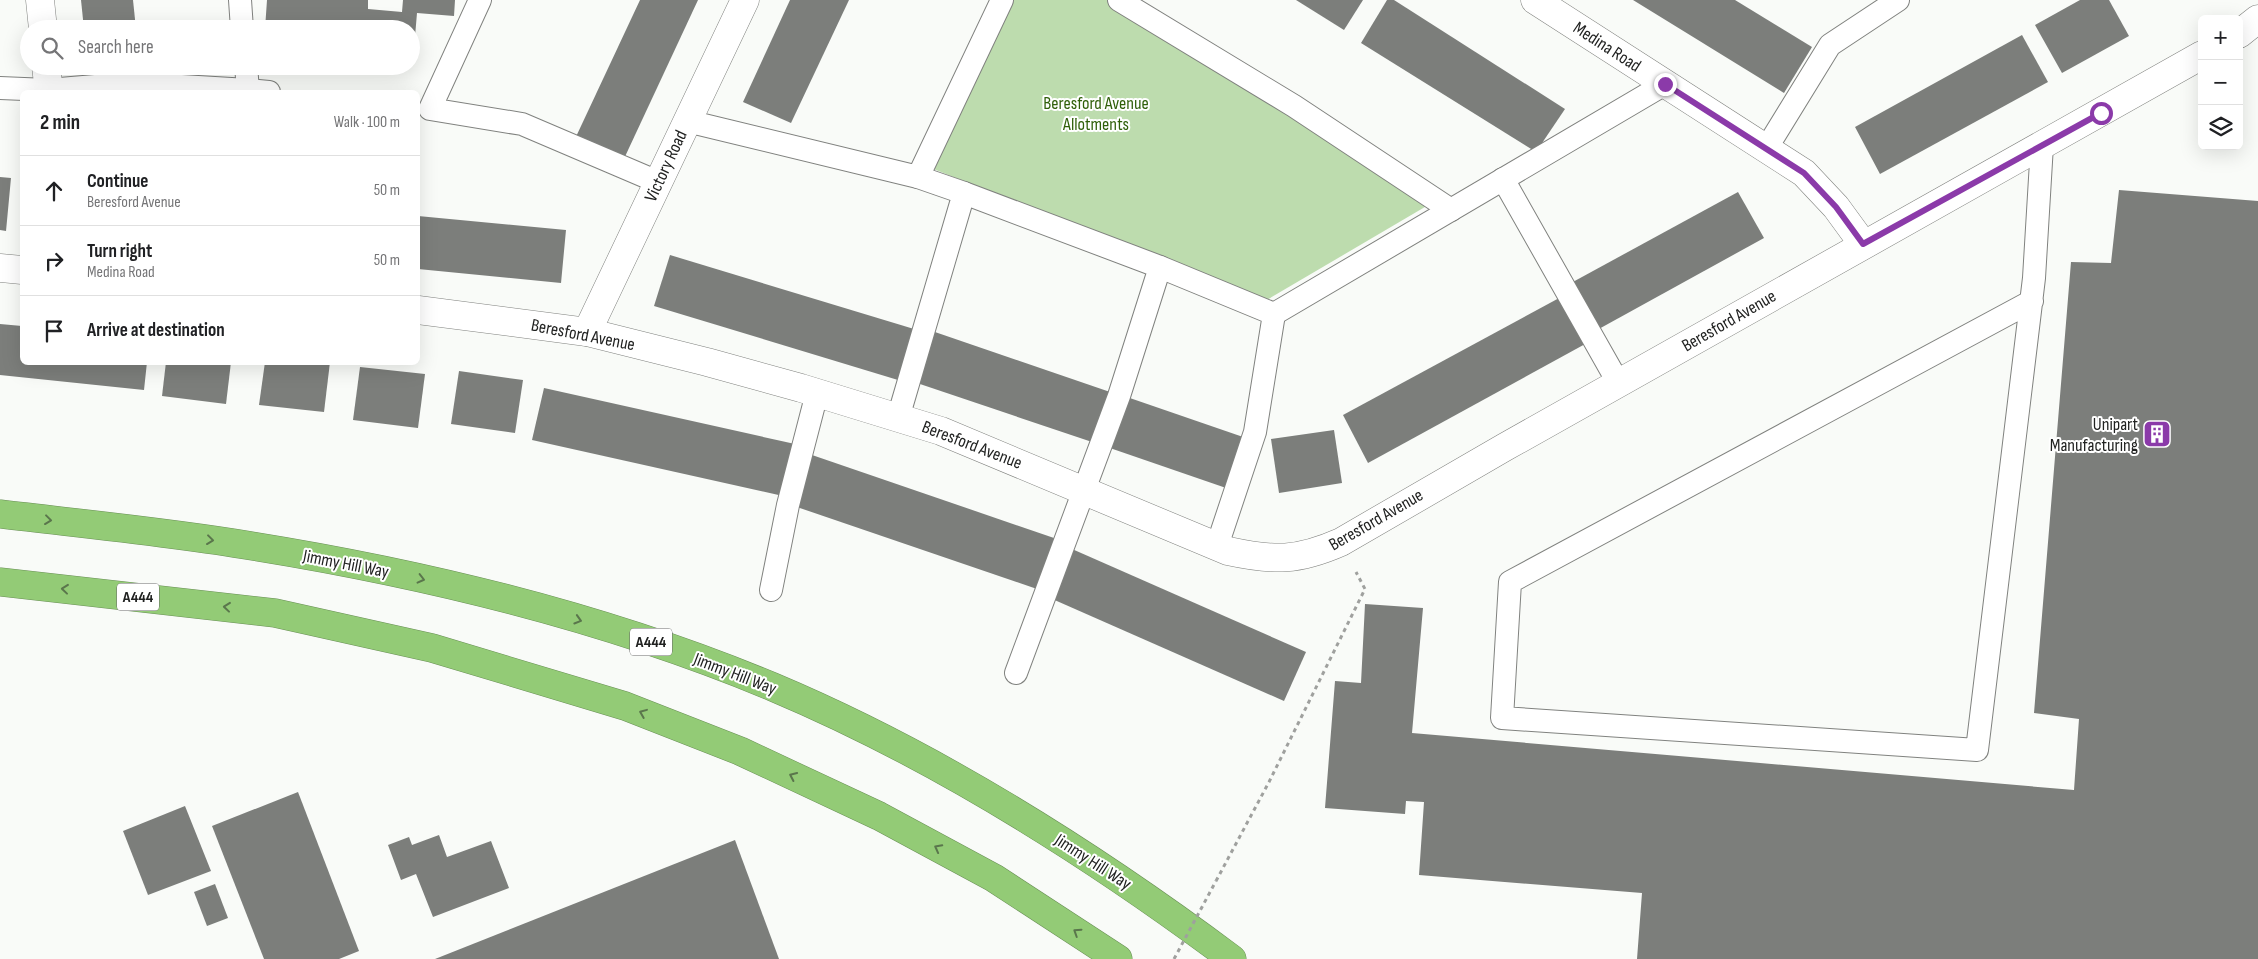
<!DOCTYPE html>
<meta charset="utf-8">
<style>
body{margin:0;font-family:"Sofia Sans Condensed",sans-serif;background:#f2f2f2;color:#202124}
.controls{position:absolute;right:15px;top:15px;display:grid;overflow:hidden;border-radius:8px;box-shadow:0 5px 20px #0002}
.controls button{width:45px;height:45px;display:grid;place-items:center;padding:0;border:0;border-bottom:1px solid #e0e0e0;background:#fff;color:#202124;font:25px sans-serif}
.stop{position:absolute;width:15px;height:15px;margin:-11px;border:4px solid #8b3aa9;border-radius:50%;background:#fff}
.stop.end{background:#8b3aa9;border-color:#fff;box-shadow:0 1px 5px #0008}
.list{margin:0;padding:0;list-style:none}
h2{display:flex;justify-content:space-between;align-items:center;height:65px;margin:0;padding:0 20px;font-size:21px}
h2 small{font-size:16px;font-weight:400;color:#757577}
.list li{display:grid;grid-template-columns:32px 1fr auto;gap:15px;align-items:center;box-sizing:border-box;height:70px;padding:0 20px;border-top:1px solid #e0e0e0}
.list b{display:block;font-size:19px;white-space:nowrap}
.list p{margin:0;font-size:16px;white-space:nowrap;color:#757577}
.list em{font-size:16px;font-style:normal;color:#757577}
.icon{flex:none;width:28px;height:28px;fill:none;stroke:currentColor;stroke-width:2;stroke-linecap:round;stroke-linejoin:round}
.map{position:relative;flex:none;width:2258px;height:959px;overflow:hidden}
.search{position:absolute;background:#fff;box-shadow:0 5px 20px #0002;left:20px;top:20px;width:400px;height:55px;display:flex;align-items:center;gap:12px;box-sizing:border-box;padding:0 18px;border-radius:28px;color:#757577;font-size:19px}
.panel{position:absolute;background:#fff;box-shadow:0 5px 20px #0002;left:20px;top:90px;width:400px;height:275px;border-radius:8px}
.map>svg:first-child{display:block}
.green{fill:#bddcae}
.building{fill:#7c7e7b}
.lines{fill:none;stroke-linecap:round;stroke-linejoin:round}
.lane-casing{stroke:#80827f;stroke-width:24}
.street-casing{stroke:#80827f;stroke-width:29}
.highway-casing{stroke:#6b9058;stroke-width:29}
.path{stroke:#9fa09e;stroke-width:3;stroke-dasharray:4 4;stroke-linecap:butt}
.lane{stroke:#fff;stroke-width:22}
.street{stroke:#fff;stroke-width:28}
.highway{stroke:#93cb76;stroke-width:28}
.path-bridge{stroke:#9fa09e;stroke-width:3;stroke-dasharray:4 4;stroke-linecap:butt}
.oneway{stroke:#5a764c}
.route{stroke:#8b3aa9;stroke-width:6}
.labels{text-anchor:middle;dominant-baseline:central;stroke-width:4;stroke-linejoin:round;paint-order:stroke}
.shield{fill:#fff;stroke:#646464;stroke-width:1}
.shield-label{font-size:16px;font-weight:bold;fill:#212221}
.street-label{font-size:18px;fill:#212221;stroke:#fff}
.park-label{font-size:18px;fill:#2f5f09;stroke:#fff}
.poi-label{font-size:18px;fill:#212221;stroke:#fff;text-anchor:end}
</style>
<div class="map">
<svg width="2258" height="959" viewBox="0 0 2258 959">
<rect width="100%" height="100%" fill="#f9fbf8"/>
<!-- green -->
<polygon class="green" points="1004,0 1130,0 1430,204 1265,301 931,168"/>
<!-- building -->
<g class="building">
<polygon points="81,0 133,0 136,29 84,29"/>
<polygon points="267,0 368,0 368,9 402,12 403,0 455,0 454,16 417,13 413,60 411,29 265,29"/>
<polygon points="640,0 698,0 622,163 574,141"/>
<polygon points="790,0 849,0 791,123 743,102"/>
<polygon points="1296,0 1363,0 1344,30"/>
<polygon points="1387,0 1394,0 1565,109 1536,152 1361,43"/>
<polygon points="1633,0 1735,0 1812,47 1784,93"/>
<polygon points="2080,0 2109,0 2129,36 2062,73 2035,25"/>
<polygon points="2022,35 2048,82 1880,174 1855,127"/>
<polygon points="87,66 139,66 140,71 88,76"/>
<polygon points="0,177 11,178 6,231 0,230"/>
<polygon points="2119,190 2258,201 2258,959 1637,959 1642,893 1419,875 1424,802 1406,801 1405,814 1325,808 1335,681 1361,683 1365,604 1423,608 1412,733 2074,790 2079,719 2034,713 2071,262 2111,263"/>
<polygon points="1738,192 1764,238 1597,330 1571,283"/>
<polygon points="418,216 566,230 561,283 418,269"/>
<polygon points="670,255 914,329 898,380 654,306"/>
<polygon points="1561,297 1587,343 1368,463 1343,415"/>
<polygon points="0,324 22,326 22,362 147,362 144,390 0,375"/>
<polygon points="932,331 1113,393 1095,443 914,382"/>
<polygon points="166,362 231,362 226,404 162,396"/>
<polygon points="265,362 330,362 324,412 259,405"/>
<polygon points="360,367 425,374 418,428 353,420"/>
<polygon points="459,371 523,380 515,433 451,424"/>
<polygon points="544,388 795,444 783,496 532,440"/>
<polygon points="1124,396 1246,438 1229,489 1107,447"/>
<polygon points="1334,430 1342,483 1279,493 1271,439"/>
<polygon points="812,455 1054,538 1037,589 794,506"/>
<polygon points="1072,549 1306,652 1284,701 1050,598"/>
<polygon points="298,792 359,951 339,959 264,959 212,826"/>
<polygon points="185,806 211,871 148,895 123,831"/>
<polygon points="439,835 447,857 491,841 509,888 433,917 416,874 401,880 388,845 409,837 412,845"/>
<polygon points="735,840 779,959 435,959"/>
<polygon points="215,884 228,918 207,926 194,892"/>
</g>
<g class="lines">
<defs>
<g id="lane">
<polyline points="240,0 242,29"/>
<polyline points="480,0 430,109 522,124 658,182"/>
<polyline points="1119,0 1294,106 1451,210"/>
<polyline points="0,88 48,90 131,83 248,90 246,66"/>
<polyline points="248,90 269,92"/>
<polyline points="687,121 918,177 1002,0"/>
<polyline points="1766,149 1830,45 1898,0"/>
<polyline points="1503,179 1619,384"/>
<polyline points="964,193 1160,267 1119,396 1016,673"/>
<polyline points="1160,267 1274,314 1255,432 1217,546"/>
<polyline points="2032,301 1510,582 1502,718 1977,750 2034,278 2042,145"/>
<polyline points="1274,314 1665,84"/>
<polyline points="898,418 964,193 918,177"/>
<polyline points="771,590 788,505 817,393"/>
</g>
<g id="street">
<polyline points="40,0 43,29"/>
<polyline points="1535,0 1804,173 1836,207 1863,244"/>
<polyline points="2239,34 2258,19"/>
<polyline points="46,66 49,92"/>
<polyline points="0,268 22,270"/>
<path d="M 418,310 L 587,332 L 707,362 L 801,388 L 941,431 L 1228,551 C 1274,561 1298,561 1341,542 L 1505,447 L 2202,55"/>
<polyline points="587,332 745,0"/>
</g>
<g id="highway">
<path d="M 0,514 C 84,524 169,532 252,546 C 426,574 610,619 773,687 C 937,756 1090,853 1232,959"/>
<polyline points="0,582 275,613 432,648 625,706 740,751 879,816 994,878 1118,959"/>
</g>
</defs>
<!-- lane casing -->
<use href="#lane" class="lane-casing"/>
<!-- street casing -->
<use href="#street" class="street-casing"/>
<!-- highway casing -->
<use href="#highway" class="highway-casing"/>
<!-- path -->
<polyline class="path" points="1216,881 1269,782 1365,589 1356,572"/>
<!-- lane -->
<use href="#lane" class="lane"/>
<!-- street -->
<use href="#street" class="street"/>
<!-- highway -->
<use href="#highway" class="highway"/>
<!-- path-bridge -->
<polyline class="path-bridge" points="1174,959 1216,881"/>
</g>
<!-- one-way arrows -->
<defs><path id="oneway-chevron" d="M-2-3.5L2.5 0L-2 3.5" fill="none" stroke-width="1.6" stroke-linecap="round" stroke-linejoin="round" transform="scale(1.25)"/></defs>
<g class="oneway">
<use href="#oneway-chevron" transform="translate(48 520) rotate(7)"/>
<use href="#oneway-chevron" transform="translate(210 540) rotate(7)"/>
<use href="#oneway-chevron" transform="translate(421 579) rotate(14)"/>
<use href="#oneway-chevron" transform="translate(65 589) rotate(-174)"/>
<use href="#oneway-chevron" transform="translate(227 607) rotate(-174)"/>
<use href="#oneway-chevron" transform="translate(578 620) rotate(17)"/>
<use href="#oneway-chevron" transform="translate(643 713) rotate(-158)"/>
<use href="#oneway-chevron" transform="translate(793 776) rotate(-155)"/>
<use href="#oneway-chevron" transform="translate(938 848) rotate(-152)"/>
<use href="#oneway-chevron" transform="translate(1077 932) rotate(-147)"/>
</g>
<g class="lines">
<!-- route -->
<polyline class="route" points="1665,84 1804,173 1836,207 1863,244 2101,113"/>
</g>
<!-- icons -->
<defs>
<symbol id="building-square" viewBox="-11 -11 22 22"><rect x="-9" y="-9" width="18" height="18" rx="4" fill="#8b3aa9" stroke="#fff"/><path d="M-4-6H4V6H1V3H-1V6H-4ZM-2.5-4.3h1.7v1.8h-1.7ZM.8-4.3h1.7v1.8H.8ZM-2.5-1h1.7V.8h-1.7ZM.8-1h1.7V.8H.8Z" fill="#fff"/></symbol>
</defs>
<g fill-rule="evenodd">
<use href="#building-square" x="2141" y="418" width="32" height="32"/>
</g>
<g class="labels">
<!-- shield labels -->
<g class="shield">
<rect x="117" y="583.5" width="42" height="27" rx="4"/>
<rect x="630" y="628.5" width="42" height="27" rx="4"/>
</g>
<g class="shield-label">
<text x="138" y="597">A444</text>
<text x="651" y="642">A444</text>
</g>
<!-- street labels -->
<g class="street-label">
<text transform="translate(1607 47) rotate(33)">Medina Road</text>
<text transform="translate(666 166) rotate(-65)">Victory Road</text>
<text transform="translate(1729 321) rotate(-30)">Beresford Avenue</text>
<text transform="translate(583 335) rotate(11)">Beresford Avenue</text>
<text transform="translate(972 445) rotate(21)">Beresford Avenue</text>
<text transform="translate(1376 520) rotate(-30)">Beresford Avenue</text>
<text transform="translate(346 564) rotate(11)">Jimmy Hill Way</text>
<text transform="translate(735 674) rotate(21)">Jimmy Hill Way</text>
<text transform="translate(1093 862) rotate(33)">Jimmy Hill Way</text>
</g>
<!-- park labels -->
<g class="park-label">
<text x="1096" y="103">Beresford Avenue<tspan x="1096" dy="21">Allotments</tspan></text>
</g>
<!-- poi labels -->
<g class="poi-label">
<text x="2138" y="424">Unipart<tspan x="2138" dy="21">Manufacturing</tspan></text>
</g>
</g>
</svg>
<div class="controls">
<button>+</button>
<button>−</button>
<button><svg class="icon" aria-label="layers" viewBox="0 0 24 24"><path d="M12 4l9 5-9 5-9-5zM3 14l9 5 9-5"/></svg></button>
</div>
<div class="stop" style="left:2101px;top:113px"></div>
<div class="stop end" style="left:1665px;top:84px"></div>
<div class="search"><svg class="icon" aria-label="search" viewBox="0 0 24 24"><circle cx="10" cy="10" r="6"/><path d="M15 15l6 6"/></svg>Search here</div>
<section class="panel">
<h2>2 min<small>Walk · 100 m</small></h2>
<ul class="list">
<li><svg class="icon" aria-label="ahead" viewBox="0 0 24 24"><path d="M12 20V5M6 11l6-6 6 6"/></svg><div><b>Continue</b><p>Beresford Avenue</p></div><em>50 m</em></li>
<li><svg class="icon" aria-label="right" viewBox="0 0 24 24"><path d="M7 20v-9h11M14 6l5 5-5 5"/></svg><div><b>Turn right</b><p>Medina Road</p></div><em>50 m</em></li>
<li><svg class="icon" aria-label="arrive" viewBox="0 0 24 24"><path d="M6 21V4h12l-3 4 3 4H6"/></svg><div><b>Arrive at destination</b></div></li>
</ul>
</section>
</div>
